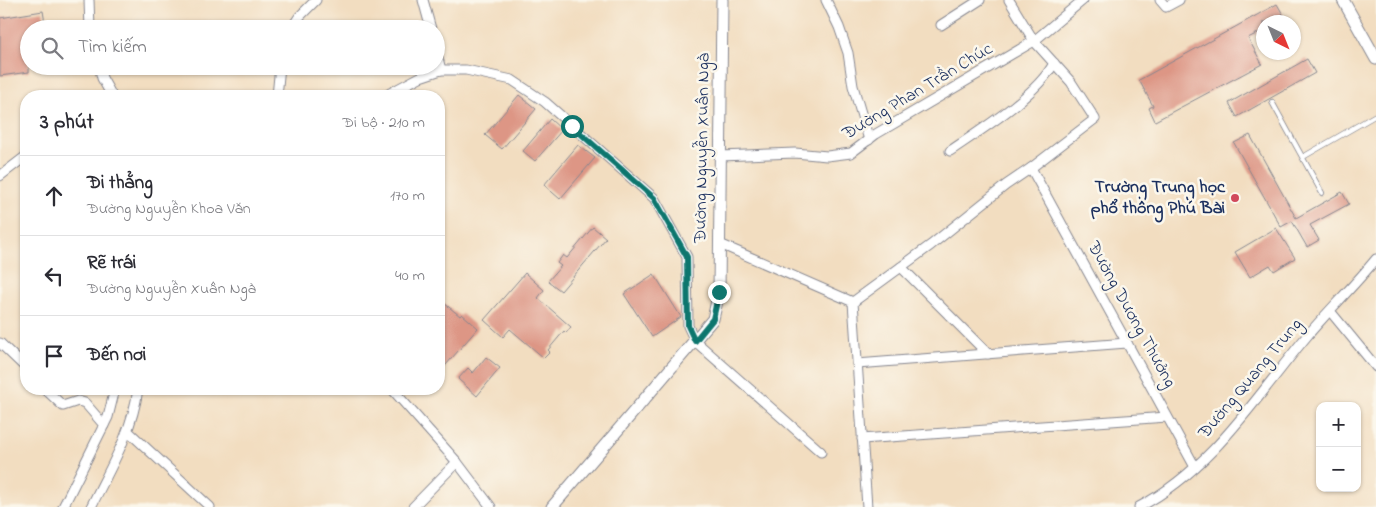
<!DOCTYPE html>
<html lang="vi">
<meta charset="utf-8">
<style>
body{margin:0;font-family:"Indie Flower",sans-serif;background:#f2f2f3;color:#2b2b33}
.controls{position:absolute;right:15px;bottom:15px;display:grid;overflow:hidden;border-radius:10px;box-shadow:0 1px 4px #0004}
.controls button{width:45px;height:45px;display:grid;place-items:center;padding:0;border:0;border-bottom:1px solid #e1e1e2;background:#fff;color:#2b2b33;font:25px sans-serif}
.compass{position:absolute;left:1256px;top:15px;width:45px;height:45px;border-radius:50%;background:#fff;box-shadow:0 1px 4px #0004;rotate:137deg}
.stop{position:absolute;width:15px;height:15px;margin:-11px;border:4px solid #0f766e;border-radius:50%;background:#fff}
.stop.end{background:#0f766e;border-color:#fff;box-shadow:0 1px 5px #0008}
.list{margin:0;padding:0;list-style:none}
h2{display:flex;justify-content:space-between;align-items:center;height:65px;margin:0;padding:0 20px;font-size:21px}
h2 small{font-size:16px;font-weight:400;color:#7c7c81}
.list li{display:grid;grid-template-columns:32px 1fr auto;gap:15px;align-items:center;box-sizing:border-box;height:80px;padding:0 20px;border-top:1px solid #e1e1e2}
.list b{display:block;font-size:19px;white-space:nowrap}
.list p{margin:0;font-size:16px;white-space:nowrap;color:#7c7c81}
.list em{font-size:16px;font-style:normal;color:#7c7c81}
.icon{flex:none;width:28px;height:28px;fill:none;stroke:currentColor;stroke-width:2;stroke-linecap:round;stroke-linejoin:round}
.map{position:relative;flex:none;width:1376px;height:507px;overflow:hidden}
.search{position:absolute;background:#fff;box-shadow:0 1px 4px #0004;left:20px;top:20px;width:425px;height:55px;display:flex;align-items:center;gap:12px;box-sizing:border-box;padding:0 18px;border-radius:28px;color:#7c7c81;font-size:19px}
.panel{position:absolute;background:#fff;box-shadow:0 1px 4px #0004;left:20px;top:90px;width:425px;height:305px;border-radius:20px}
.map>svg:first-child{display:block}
.building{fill:#dd9685}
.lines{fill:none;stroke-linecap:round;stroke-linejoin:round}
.lane-casing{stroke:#86868f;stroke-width:6}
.street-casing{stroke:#86868f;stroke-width:11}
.secondary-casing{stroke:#86868f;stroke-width:13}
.lane{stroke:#fff;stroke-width:4.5}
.street{stroke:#fff;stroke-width:9}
.secondary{stroke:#fff;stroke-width:11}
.route{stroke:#0f766e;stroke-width:6}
.poi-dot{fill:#d1495b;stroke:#fbf7ec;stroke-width:2}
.labels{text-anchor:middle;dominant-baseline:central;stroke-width:5;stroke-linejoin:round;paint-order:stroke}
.street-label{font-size:18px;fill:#1b2f5e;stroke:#fbf7ec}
.poi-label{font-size:18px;font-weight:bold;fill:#1b2f5e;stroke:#fbf7ec;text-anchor:end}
</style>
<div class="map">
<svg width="1376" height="507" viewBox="0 0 1376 507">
<rect width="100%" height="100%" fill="#fbf7ec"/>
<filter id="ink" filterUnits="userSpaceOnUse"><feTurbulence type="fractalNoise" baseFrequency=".02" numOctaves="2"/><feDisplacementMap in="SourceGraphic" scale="10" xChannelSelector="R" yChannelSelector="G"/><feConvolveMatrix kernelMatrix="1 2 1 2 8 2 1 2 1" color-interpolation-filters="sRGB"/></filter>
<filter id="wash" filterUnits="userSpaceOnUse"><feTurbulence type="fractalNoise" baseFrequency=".0096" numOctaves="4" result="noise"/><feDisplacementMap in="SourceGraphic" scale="20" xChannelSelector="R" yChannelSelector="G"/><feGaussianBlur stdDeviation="1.12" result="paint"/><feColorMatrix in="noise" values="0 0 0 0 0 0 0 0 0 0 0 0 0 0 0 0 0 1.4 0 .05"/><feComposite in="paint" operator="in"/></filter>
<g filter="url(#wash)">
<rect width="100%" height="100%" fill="#f2ddc0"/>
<g id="blocks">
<!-- building -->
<g class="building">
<polygon points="1277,4 1285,18 1276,22 1264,22 1264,30 1248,38 1262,64 1155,121 1149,108 1153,106 1139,80"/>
<polygon points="43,11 46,29 29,29 29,72 0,76 0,18"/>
<polygon points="1307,59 1315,73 1237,117 1229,103"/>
<polygon points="519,95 536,109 502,149 485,135"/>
<polygon points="550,119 562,130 535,161 523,151"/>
<polygon points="1250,135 1296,218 1342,192 1349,204 1310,225 1319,240 1307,247 1292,221 1281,227 1234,143"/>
<polygon points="578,145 595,158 560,199 544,185"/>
<polygon points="593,227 606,238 561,291 548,281 561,266 557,263 563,255 567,258"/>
<polygon points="1276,228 1295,258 1274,271 1270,265 1250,277 1235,252"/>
<polygon points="525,273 544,290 538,298 571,327 566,333 564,331 548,350 550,352 544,358 510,329 503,337 484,320"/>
<polygon points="654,274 681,317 652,337 624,294"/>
<polygon points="439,299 460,316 462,314 478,328 439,373"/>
<polygon points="486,357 500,368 477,396 458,379 468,368 473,373"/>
</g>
</g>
</g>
<g filter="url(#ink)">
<use href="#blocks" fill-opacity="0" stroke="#86868f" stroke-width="1"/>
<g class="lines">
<defs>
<g id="lane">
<polyline points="1272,102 1322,193"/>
<polyline points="1303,157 1376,115"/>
</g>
<g id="street">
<polyline points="89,0 90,29"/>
<polyline points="423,0 431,29"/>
<polyline points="826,0 839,27 848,53 853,86 869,140"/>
<polyline points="1009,0 1034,41 1071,82 1095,119 1031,168 1195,467"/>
<polyline points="1160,0 1166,7 1179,0"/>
<polyline points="941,25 980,0"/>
<polyline points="291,29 299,17 316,0"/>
<polyline points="436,50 441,70"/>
<polyline points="99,66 102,78 112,96"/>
<polyline points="390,93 420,77 441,70 466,70 512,80 545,102 654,198 687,257 688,326 695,341 821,452"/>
<polyline points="277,96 280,66"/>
<path d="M 950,151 C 981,130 1037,95 1054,63"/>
<polyline points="721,156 795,153 827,156 851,153 876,134 1034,41 1083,0"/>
<polyline points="0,176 26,156"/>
<polyline points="720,244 853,302"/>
<polyline points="901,267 988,354"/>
<polyline points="853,302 931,245 1006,185 1031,168"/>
<polyline points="853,302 867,507"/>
<polyline points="1330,311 1376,367"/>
<polyline points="0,343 26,368"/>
<polyline points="857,364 1127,343"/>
<polyline points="45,389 63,406 78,401 85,403 104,425"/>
<polyline points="392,389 457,462 491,507"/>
<polyline points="128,431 210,507"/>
<polyline points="862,439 1167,417"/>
<polyline points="63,507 108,417 115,389"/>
<path d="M 91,507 C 110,468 132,433 138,389"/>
<polyline points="413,507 457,462"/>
<path d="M 1139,507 C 1212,469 1256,397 1307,336 C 1329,310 1354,286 1376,259"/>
</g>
<g id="secondary">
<polyline points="1343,0 1376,59"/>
<polyline points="552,507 713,319 719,292 722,0"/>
</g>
</defs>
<!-- lane casing -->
<use href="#lane" class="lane-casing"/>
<!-- street casing -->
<use href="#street" class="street-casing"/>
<!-- secondary casing -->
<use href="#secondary" class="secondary-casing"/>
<!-- lane -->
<use href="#lane" class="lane"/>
<!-- street -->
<use href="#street" class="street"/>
<!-- secondary -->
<use href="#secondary" class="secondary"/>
</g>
</g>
<g class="lines" filter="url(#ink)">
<!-- route -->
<polyline class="route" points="572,126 654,198 687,257 688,326 695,341 713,319 719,292"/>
</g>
<!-- markers -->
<circle class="poi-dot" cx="1235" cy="198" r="5"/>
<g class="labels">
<!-- street labels -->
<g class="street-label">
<text transform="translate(918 92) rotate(-31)">Đường Phan Trần Chúc</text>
<text transform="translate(703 148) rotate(-89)">Đường Nguyễn Xuân Ngà</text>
<text transform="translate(1131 315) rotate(61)">Đường Dương Thưởng</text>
<text transform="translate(1251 379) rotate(-50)">Đường Quang Trung</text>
</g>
<!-- poi labels -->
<g class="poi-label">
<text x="1225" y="188">Trường Trung học<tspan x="1225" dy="21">phổ thông Phú Bài</tspan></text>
</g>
</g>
</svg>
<div class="controls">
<button>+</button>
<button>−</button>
</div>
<svg class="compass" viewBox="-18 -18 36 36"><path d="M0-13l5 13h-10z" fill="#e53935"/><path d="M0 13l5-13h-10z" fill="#7c7c81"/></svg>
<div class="stop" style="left:572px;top:126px"></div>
<div class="stop end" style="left:719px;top:292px"></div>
<div class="search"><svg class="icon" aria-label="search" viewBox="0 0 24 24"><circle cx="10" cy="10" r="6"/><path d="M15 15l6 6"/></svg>Tìm kiếm</div>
<section class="panel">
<h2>3 phút<small>Đi bộ · 210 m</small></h2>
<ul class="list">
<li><svg class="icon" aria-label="ahead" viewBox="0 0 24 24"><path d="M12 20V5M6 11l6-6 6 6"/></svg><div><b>Đi thẳng</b><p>Đường Nguyễn Khoa Văn</p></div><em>170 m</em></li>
<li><svg class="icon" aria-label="left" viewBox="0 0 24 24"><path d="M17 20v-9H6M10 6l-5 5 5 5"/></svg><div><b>Rẽ trái</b><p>Đường Nguyễn Xuân Ngà</p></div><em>40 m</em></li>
<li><svg class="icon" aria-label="arrive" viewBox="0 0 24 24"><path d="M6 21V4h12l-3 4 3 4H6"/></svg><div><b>Đến nơi</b></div></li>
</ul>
</section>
</div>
